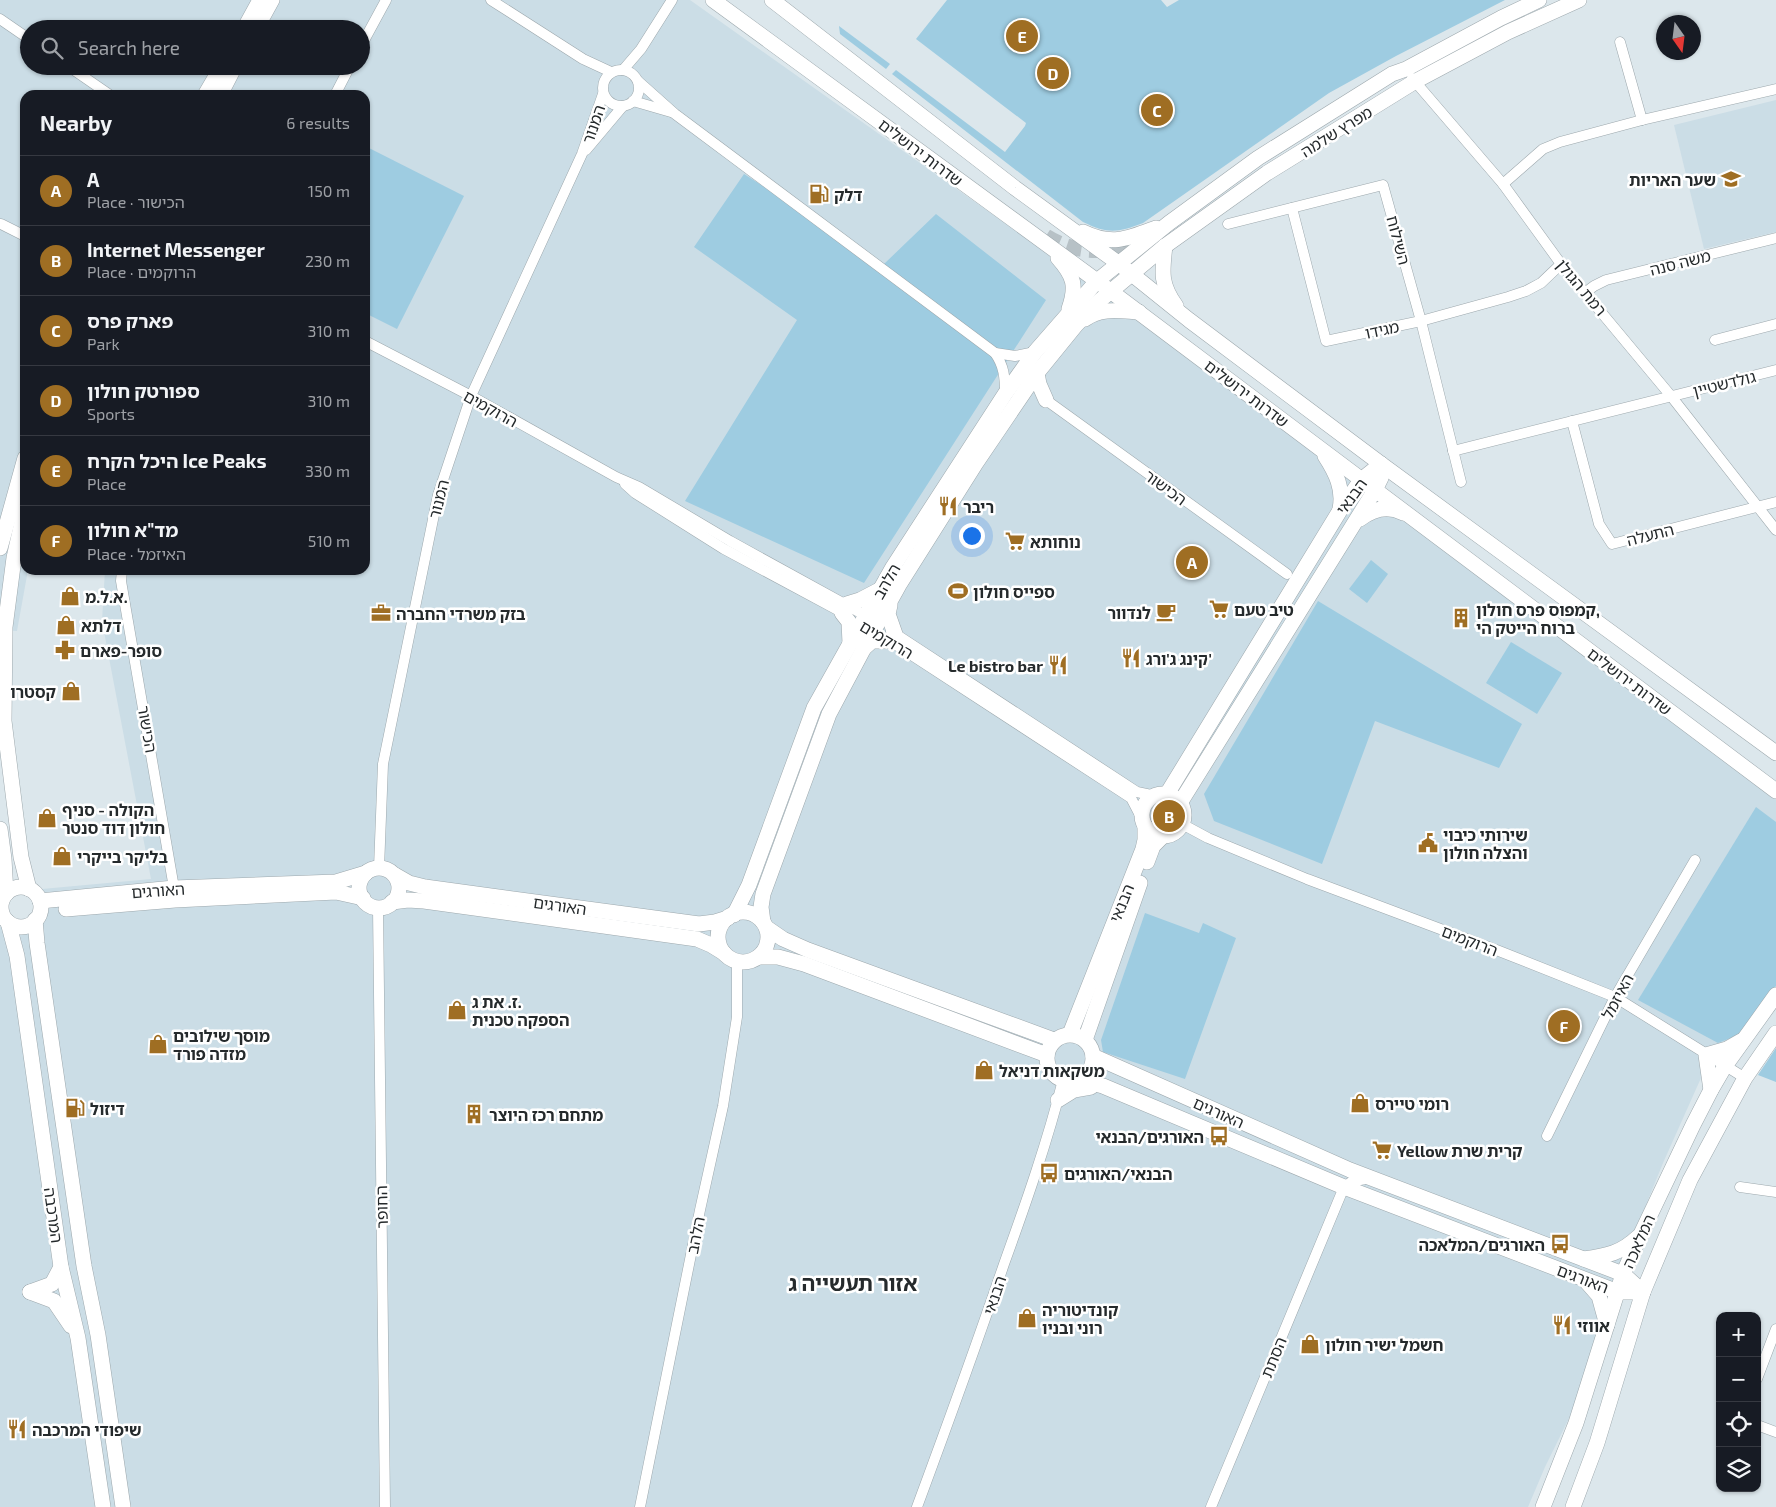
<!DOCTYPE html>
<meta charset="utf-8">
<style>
body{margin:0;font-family:"Exo 2","Noto Sans Hebrew",sans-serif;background:#242831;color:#f1f3f6}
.controls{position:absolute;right:15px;bottom:15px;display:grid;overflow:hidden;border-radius:10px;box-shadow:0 1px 4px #0004}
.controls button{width:45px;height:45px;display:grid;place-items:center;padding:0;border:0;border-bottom:1px solid #363941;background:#171b24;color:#f1f3f6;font:25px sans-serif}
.compass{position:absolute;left:1656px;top:15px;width:45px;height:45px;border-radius:50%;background:#171b24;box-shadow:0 1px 4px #0004;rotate:166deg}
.you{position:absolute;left:971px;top:535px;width:18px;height:18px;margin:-12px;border:4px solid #fff;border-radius:50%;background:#1a73e8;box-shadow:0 0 0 8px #1a73e833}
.badge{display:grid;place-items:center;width:32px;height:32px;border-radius:50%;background:#9f6e23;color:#fff;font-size:16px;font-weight:700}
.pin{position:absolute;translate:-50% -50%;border:2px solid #fff;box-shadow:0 1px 5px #0006}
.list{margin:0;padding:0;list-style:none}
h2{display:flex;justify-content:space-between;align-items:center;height:65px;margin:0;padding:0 20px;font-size:21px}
h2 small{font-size:16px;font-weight:400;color:#9ea1a6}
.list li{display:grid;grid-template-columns:32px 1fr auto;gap:15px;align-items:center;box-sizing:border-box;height:70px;padding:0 20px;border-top:1px solid #363941}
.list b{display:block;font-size:19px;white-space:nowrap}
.list p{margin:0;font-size:16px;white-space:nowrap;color:#9ea1a6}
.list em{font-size:16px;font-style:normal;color:#9ea1a6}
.icon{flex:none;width:28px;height:28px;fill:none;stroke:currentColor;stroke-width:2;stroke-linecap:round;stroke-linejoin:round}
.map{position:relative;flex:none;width:1776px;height:1507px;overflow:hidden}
.search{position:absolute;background:#171b24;box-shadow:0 1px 4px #0004;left:20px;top:20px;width:350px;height:55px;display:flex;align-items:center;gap:12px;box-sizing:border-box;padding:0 18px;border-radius:28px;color:#9ea1a6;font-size:19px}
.panel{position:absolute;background:#171b24;box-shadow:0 1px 4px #0004;left:20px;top:90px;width:350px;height:485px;border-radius:15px}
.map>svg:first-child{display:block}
.built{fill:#cbdde6;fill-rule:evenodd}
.green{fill:#9ecce1}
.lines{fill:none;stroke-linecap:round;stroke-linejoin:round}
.secondary-tunnel{stroke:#b7c1c6;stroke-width:15;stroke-dasharray:15 8;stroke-linecap:butt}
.street-casing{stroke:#9da8ad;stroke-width:11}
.secondary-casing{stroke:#9da8ad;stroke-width:16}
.street{stroke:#fff;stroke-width:10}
.secondary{stroke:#fff;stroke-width:15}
.labels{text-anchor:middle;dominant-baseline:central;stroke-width:5;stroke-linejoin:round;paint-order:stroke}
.street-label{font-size:16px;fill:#252a2c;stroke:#fff}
.poi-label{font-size:16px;font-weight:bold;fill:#252a2c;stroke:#fff;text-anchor:start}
.district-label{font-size:21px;font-weight:bold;fill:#252a2c;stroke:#fff}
</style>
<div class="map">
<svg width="1776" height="1507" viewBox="0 0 1776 1507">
<rect width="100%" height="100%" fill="#dce7ec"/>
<!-- built -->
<g class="built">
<path d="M 0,0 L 690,0 L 1137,317 L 1776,798 L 1776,972 L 1705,1069 L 1663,1163 L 1616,1279 L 1582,1392 L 1545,1467 L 1528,1507 L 0,1507 L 0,927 L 45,920 L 42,889 L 151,879 L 102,621 L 105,570 L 365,570 L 365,95 L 25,95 L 25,570 L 28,570 L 17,631 L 0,630 ZM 29,29 L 361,29 L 361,66 L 29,66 Z"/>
<polygon points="1776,100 1776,232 1704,249 1674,125"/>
</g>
<!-- green -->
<g class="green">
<path d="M 947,0 L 1161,0 L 1167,7 L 1179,0 L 1505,0 L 1396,56 L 1329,93 L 1143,223 C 1117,233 1108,234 1083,222 L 892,74 L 896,70 L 1005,152 L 1025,126 L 1026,123 L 916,39 Z"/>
<polygon points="839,26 890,64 886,69 840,34"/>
<polygon points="365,146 464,196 397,329 365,313"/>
<polygon points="744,174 884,264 936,214 1046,300 864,583 685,501 797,320 694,247"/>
<polygon points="1371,560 1388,574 1367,603 1349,589"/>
<polygon points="1318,601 1522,724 1499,768 1375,721 1322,864 1214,821 1204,794"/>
<polygon points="1511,642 1562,673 1537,714 1486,683"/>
<polygon points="1756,807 1776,822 1776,986 1744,1033 1718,1043 1638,1000"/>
<polygon points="1145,913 1199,933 1203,923 1236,938 1185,1079 1103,1052 1101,1040"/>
<polygon points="1776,1048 1776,1082 1758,1075"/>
</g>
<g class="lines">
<!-- secondary-tunnel -->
<path class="secondary-tunnel" d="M 1046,236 C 1078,256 1110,253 1145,241"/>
<defs>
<g id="street">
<polyline points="491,0 583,59 611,72"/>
<polyline points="0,19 29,39"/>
<polyline points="1620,42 1642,120"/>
<polyline points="361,46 386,0"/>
<polyline points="68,66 110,95"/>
<circle cx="621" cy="88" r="18"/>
<polyline points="623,70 641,49 672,0"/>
<polyline points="1412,78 1503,184 1561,264 1671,396 1776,530"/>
<path d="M 638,81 L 675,114 L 995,353 C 1004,366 1005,377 1005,393"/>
<polyline points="335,95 350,66"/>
<polyline points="633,101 671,112"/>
<polyline points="586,150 623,106"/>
<polyline points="1503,184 1543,149 1560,142 1642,120 1776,89"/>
<polyline points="1292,208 1326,341 1421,321 1508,297 1526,291 1541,283 1561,264"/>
<polyline points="1,224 25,236"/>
<polyline points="1228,224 1383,185 1421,321 1461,482"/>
<polyline points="1586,292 1594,286 1606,280 1776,238"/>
<polyline points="1715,340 1776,324"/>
<polyline points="365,341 471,396 616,477 639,487 730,541 870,618"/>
<polyline points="995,353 1015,356 1035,352"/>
<polyline points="1046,400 1287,574"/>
<polyline points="1572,421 1599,524 1612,544 1776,502"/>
<polyline points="1453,451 1776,370"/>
<polyline points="625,484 635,493 724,549 847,615"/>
<polyline points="122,570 121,581 174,888"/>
<polyline points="891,631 1137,792 1151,795 1159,794"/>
<polyline points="887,639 1131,798 1142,819"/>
<polyline points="1182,824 1208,838 1307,879 1499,951 1615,997 1745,1078"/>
<polyline points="379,868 383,764 438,495 471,396 582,154 603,94"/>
<polyline points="378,907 385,1507"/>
<polyline points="1547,1136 1615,997 1695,860"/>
<polyline points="1740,1187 1776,1192"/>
<polyline points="1757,1379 1776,1329"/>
<polyline points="1757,1425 1776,1432"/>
<polyline points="640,1507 700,1210 723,1106 737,1017 737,961"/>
<path d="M 917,1507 C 947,1426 976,1346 1004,1264 C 1026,1203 1047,1143 1063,1080"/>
<polyline points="1211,1507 1344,1187 1351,1182 1369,1178"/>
</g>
<g id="secondary">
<polyline points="713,0 1097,281 1776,791"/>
<polyline points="772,0 1015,188 1118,263 1189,320 1381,464 1776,753"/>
<polyline points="244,29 260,0"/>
<polyline points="256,29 272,0"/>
<polyline points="205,95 222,66"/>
<polyline points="220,95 235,66"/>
<path d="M 1083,232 C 1112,246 1127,239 1156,228"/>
<path d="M 1165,246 C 1162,272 1160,284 1176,306"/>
<path d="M 1058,258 C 1074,276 1077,286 1069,309"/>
<path d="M 1085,319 C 1101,307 1120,311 1139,312"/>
<polyline points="1037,373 1039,384 1046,400"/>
<path d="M 1325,456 C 1336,473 1344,489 1340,509"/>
<polyline points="25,509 14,558 5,627 4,721 21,857 29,889"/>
<path d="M 1360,519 C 1373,509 1388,505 1403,513"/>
<polyline points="0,548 25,458"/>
<polyline points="847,604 860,600 881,589"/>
<polyline points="890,605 888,614 895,634"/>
<polyline points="842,613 849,622 850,643"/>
<polyline points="864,648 872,641 891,641"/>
<circle cx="1163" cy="815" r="21"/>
<polyline points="1167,794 1339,512 1361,480 1381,464"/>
<polyline points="1180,803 1375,490 1381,478 1381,464"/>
<polyline points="0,829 4,859 6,894"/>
<polyline points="1147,862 1153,846 1162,837"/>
<circle cx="379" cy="888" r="20"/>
<polyline points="395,875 409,883 425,887 699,924 715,922 728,918"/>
<circle cx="21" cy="907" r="20"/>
<polyline points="40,901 174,888 336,882 366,873"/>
<polyline points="392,902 408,900 424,901 697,939 711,945 724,953"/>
<polyline points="66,909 175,900 336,892 363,898"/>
<circle cx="743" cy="937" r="25"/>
<polyline points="734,915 749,885 814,708 893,567 1005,394 1035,352 1097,281 1169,223 1258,158 1392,74 1406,69 1501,18 1539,0"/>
<polyline points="35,920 37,943 84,1266 98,1335 123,1507"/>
<polyline points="8,922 17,956 61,1267 78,1338 103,1507"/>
<polyline points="763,922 761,907 763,894 829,714 864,648 899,585 976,463 1037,373 1076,325 1098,302 1165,246 1267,173 1414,82 1508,32 1579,0"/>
<polyline points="767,928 783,939 808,950 1054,1040"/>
<polyline points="759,957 778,957 804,964 1047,1055"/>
<polyline points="1070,1034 1143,849 1145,840 1145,826"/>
<circle cx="1070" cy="1058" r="23"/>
<polyline points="1085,1040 1140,883"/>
<polyline points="1093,1056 1350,1170 1623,1274 1643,1292"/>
<polyline points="1078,1079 1103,1086 1344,1187 1618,1292 1643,1292"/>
<polyline points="1711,1090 1706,1055 1727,1049 1741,1041"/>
<polyline points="1058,1100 1074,1090 1091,1087"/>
<path d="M 1584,1259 C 1607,1256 1621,1253 1638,1237"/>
<polyline points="1585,1280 1599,1296 1607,1325"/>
<polyline points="30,1292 54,1301 71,1326"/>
<polyline points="30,1292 52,1284 61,1267"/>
<polyline points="1543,1507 1576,1423 1623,1274 1641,1234 1693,1125 1711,1090 1725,1066 1776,995"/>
<polyline points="1573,1507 1597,1443 1643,1292 1690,1180 1745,1078 1776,1033"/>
</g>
</defs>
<!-- street casing -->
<use href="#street" class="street-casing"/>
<!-- secondary casing -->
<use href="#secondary" class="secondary-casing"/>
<!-- street -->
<use href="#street" class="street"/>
<!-- secondary -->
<use href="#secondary" class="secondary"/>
</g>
<!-- icons -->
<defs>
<symbol id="school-bare" viewBox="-9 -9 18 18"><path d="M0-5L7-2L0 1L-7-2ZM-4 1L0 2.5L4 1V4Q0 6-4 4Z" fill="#9f6e23" stroke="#fff" stroke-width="2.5" paint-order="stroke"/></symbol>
<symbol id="fuel-bare" viewBox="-9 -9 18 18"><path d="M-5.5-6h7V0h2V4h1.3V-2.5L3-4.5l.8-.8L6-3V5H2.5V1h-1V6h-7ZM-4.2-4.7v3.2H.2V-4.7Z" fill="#9f6e23" stroke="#fff" stroke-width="2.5" paint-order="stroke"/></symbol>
<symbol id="restaurant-bare" viewBox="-9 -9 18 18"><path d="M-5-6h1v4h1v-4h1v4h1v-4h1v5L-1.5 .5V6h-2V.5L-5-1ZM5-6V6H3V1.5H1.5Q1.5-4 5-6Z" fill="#9f6e23" stroke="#fff" stroke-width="2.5" paint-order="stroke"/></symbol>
<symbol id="supermarket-bare" viewBox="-9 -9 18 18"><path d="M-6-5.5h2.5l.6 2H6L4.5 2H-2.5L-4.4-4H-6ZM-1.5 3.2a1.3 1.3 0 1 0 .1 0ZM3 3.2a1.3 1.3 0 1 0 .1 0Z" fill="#9f6e23" stroke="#fff" stroke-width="2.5" paint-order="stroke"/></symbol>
<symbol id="stadium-bare" viewBox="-9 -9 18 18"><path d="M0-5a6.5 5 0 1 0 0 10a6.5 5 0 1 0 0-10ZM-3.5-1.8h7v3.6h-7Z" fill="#9f6e23" stroke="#fff" stroke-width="2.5" paint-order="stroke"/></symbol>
<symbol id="shop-bare" viewBox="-9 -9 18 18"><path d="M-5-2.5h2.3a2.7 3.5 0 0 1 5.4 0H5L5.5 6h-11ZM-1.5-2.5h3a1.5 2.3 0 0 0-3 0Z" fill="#9f6e23" stroke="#fff" stroke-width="2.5" paint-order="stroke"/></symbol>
<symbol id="cafe-bare" viewBox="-9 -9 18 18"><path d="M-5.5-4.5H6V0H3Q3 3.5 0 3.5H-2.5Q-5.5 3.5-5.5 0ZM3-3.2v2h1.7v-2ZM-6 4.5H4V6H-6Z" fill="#9f6e23" stroke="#fff" stroke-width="2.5" paint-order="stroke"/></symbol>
<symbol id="office-bare" viewBox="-9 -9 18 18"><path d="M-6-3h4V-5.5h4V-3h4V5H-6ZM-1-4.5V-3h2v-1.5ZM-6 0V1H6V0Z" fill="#9f6e23" stroke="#fff" stroke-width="2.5" paint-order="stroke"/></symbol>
<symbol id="building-bare" viewBox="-9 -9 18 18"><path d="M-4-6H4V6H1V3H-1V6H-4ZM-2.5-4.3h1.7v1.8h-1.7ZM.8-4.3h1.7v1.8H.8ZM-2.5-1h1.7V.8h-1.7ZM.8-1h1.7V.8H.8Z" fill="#9f6e23" stroke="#fff" stroke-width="2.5" paint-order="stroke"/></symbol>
<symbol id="pharmacy-bare" viewBox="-9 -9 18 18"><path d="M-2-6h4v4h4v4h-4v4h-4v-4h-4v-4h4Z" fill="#9f6e23" stroke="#fff" stroke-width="2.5" paint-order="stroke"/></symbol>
<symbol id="civic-bare" viewBox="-9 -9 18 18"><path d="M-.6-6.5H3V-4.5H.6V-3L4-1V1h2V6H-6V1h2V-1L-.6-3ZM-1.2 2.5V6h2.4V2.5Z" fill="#9f6e23" stroke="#fff" stroke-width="2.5" paint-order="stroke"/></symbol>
<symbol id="bus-bare" viewBox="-9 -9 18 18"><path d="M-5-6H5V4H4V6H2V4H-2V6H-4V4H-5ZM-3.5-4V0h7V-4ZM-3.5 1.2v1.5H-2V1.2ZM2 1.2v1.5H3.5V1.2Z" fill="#9f6e23" stroke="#fff" stroke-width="2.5" paint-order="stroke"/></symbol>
</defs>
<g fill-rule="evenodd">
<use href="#school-bare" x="1717" y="165" width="28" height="28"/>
<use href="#fuel-bare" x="805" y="180" width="28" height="28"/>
<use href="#restaurant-bare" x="934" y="492" width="28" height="28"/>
<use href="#supermarket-bare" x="1001" y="527" width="28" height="28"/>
<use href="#stadium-bare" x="944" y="577" width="28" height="28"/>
<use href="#shop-bare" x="56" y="582" width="28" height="28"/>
<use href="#supermarket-bare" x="1205" y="595" width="28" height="28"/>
<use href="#cafe-bare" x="1152" y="598" width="28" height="28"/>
<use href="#office-bare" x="367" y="599" width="28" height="28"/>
<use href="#building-bare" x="1447" y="604" width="28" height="28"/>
<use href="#shop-bare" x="52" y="611" width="28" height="28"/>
<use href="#pharmacy-bare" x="51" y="636" width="28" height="28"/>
<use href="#restaurant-bare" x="1117" y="644" width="28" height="28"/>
<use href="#restaurant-bare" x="1044" y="651" width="28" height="28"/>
<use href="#shop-bare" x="57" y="677" width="28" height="28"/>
<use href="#shop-bare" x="33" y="804" width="28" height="28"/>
<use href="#civic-bare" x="1414" y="829" width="28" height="28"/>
<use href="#shop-bare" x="48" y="842" width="28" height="28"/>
<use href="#shop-bare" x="443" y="996" width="28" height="28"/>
<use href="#shop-bare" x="144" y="1030" width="28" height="28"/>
<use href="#shop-bare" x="970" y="1056" width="28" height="28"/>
<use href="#shop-bare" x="1346" y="1089" width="28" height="28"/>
<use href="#fuel-bare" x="61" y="1094" width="28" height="28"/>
<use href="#building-bare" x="460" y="1100" width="28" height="28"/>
<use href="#bus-bare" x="1205" y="1122" width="28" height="28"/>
<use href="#supermarket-bare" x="1368" y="1136" width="28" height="28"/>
<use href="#bus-bare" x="1035" y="1159" width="28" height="28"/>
<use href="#bus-bare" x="1546" y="1230" width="28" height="28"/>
<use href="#shop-bare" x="1013" y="1304" width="28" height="28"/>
<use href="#restaurant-bare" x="1548" y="1311" width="28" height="28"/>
<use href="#shop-bare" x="1296" y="1330" width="28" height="28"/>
<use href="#restaurant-bare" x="3" y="1415" width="28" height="28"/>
</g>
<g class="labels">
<!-- street labels -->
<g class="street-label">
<text transform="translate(593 124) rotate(-71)">המנור</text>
<text transform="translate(1336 131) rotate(-32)">מפרץ שלמה</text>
<text transform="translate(921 152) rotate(37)">שדרות ירושלים</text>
<text transform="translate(1399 240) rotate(75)">השילוח</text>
<text transform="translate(1680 262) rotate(-14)">משה סנה</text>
<text transform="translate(1582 287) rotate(50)">רמת הגולן</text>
<text transform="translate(1382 329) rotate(-12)">מגידו</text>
<text transform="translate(1724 383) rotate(-14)">גולדשטיין</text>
<text transform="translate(1247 393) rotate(37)">שדרות ירושלים</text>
<text transform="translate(491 408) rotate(29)">הרוקמים</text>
<text transform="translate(1166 487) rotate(36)">הכישור</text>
<text transform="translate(1351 496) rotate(-54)">הבנאי</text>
<text transform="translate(438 499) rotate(-76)">המנור</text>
<text transform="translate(1650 534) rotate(-14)">התעלה</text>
<text transform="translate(886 581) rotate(-60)">הלהב</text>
<text transform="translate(887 639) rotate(31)">הרוקמים</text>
<text transform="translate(1630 681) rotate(37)">שדרות ירושלים</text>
<text transform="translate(148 729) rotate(80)">הכישור</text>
<text transform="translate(158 890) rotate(-4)">האורגים</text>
<text transform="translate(1121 903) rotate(-68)">הבנאי</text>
<text transform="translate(560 905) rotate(8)">האורגים</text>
<text transform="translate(1470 940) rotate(21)">הרוקמים</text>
<text transform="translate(1617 996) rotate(-62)">האיזמל</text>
<text transform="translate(1219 1112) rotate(24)">האורגים</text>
<text transform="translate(381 1207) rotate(-91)">החופר</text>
<text transform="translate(54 1215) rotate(82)">המרכבה</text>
<text transform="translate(695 1235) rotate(-79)">הלהב</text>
<text transform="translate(1638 1241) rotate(-66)">המלאכה</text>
<text transform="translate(1583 1278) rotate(21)">האורגים</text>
<text transform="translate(994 1295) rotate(-71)">הבנאי</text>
<text transform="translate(1273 1357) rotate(-68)">הסתת</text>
</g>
<!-- poi labels -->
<g class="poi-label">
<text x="1716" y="179" text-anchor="end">שער האריות</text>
<text x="834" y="194">דלק</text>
<text x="963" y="506">ריבר</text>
<text x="1030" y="541">נוחותא</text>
<text x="973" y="591">ספייס חולון</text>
<text x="85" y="596">א.ל.מ.</text>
<text x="1234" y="609">טיב טעם</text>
<text x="1476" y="609">קמפוס פרס חולון,<tspan x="1476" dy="18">ברוח הייטק הי</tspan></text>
<text x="1151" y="612" text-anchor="end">לנדוור</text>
<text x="396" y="613">בזק משרדי החברה</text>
<text x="81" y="625">דלתא</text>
<text x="80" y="650">סופר-פארם</text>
<text x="1146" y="658">קינג ג'ורג'</text>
<text x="1043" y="665" text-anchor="end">Le bistro bar</text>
<text x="56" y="691" text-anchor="end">קסטרו</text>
<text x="62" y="809">הקולה - סניף<tspan x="62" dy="18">חולון דוד סנטר</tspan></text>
<text x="1443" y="834">שירותי כיבוי<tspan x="1443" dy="18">והצלה חולון</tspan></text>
<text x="77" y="856">בליקר בייקרי</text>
<text x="472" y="1001">ז. את ג.<tspan x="472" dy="18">הספקה טכנית</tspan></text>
<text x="173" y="1035">מוסך שילובים<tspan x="173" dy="18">מזדה פורד</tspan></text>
<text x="999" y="1070">משקאות דניאל</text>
<text x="1375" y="1103">רומי טיירס</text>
<text x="90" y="1108">דיזול</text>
<text x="489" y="1114">מתחם רכז היוצר</text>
<text x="1204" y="1136" text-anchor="end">האורגים/הבנאי</text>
<text x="1397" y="1150">Yellow קרית שרת</text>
<text x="1064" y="1173">הבנאי/האורגים</text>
<text x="1545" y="1244" text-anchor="end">האורגים/המלאכה</text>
<text x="1042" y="1309">קונדיטוריה<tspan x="1042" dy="18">רוני ובניו</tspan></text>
<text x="1577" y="1325">אווזי</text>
<text x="1325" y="1344">חשמל ישיר חולון</text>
<text x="32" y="1429">שיפודי המרכבה</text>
</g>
<!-- district labels -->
<g class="district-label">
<text x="853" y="1282">אזור תעשייה ג</text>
</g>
</g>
</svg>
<div class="controls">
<button>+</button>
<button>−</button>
<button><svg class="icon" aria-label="locate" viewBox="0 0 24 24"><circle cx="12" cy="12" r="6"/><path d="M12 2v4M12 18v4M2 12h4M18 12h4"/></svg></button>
<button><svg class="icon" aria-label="layers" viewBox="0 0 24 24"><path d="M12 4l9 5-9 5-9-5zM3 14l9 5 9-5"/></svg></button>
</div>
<svg class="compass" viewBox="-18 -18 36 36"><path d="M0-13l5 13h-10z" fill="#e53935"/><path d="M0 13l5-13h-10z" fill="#9ea1a6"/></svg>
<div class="you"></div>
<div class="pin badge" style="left:1192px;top:562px">A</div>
<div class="pin badge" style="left:1169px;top:816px">B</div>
<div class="pin badge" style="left:1157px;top:110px">C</div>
<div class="pin badge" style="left:1053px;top:73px">D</div>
<div class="pin badge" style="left:1022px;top:36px">E</div>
<div class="pin badge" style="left:1564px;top:1026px">F</div>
<div class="search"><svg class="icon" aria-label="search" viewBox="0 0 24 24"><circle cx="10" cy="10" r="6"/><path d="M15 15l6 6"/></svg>Search here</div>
<section class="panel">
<h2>Nearby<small>6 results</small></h2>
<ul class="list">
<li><span class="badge">A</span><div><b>A</b><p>Place · הכישור</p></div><em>150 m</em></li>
<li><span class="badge">B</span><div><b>Internet Messenger</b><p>Place · הרוקמים</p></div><em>230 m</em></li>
<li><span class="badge">C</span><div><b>פארק פרס</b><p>Park</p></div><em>310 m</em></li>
<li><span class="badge">D</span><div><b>ספורטק חולון</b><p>Sports</p></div><em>310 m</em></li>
<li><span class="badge">E</span><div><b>היכל הקרח Ice Peaks</b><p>Place</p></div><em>330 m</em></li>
<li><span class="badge">F</span><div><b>מד&quot;א חולון</b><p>Place · האיזמל</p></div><em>510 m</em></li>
</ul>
</section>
</div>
